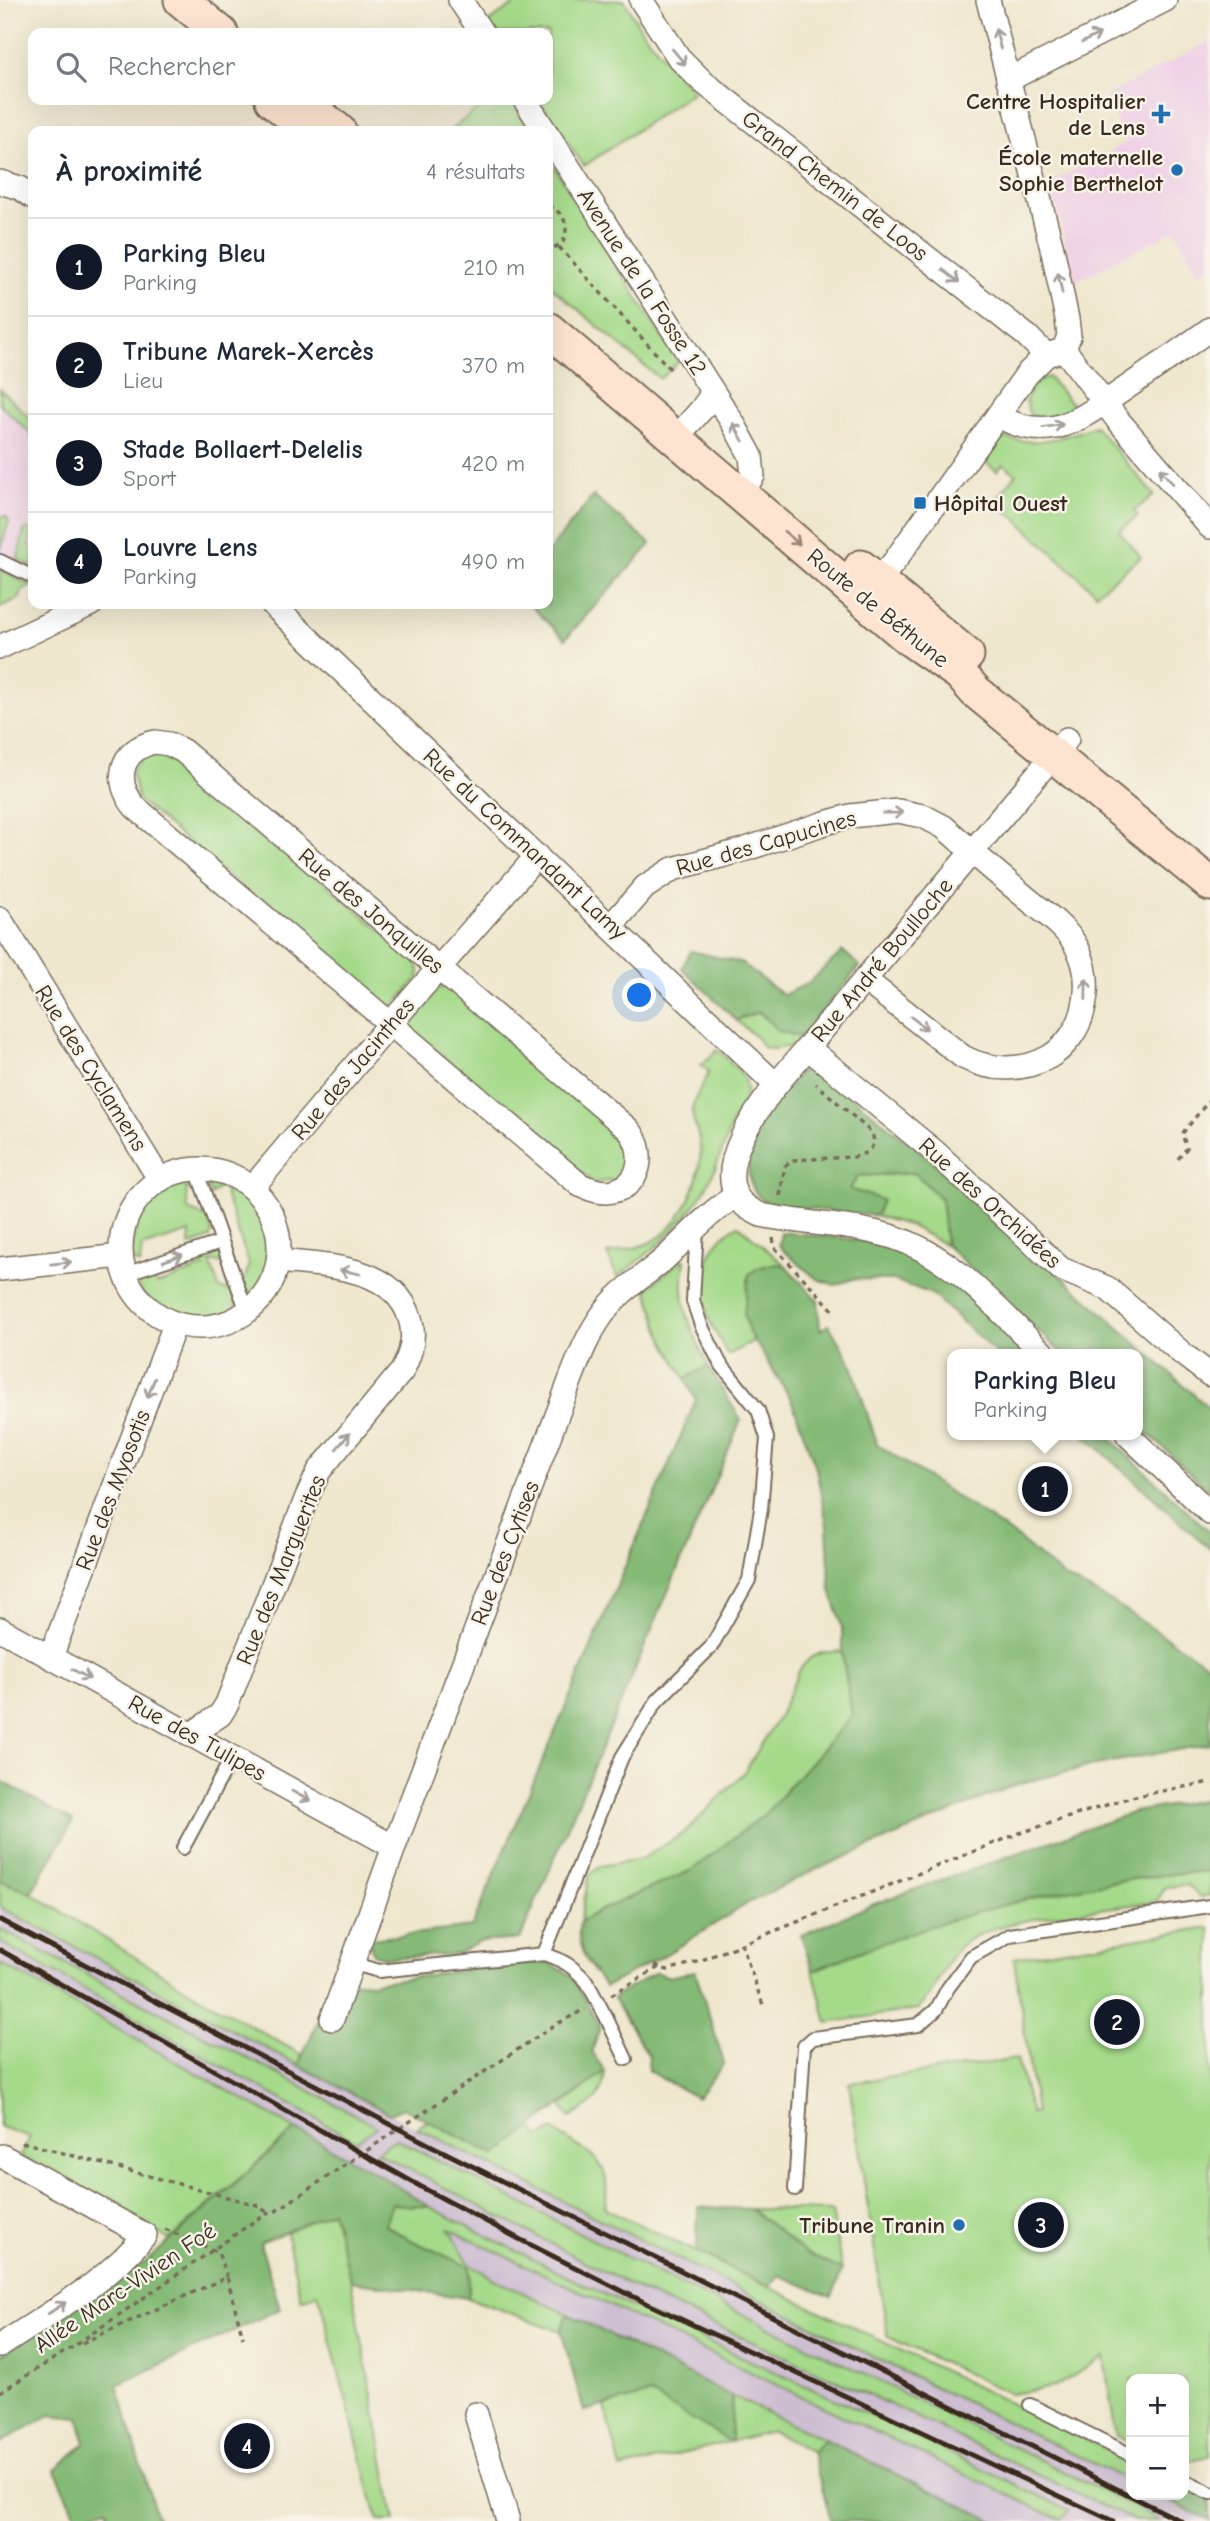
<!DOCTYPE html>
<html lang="fr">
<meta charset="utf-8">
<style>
body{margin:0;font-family:"Comic Neue",sans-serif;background:#f2f2f3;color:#1f2937}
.controls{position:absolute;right:21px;bottom:21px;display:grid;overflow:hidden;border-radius:14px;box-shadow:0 7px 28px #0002}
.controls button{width:63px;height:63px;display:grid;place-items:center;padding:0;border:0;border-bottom:2px solid #e0e1e3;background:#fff;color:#1f2937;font:35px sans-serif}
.you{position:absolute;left:640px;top:996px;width:24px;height:24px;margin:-18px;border:5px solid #fff;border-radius:50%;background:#1a73e8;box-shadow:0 0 0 10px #1a73e833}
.badge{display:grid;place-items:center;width:46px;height:46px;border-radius:50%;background:#111827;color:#fff;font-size:23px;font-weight:700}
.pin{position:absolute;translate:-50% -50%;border:4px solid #fff;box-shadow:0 2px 7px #0006}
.popup{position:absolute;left:947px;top:1349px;width:196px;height:91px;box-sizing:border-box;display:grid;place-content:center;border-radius:14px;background:#fff;filter:drop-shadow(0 2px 5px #0005);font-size:23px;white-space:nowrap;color:#747a83}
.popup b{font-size:26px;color:#1f2937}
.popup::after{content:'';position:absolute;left:50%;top:100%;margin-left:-14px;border:14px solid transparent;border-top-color:#fff}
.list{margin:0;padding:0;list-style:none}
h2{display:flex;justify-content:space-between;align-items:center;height:91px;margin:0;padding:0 28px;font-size:30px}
h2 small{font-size:23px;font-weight:400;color:#747a83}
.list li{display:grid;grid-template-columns:46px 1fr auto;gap:21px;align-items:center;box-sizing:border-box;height:98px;padding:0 28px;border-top:2px solid #e0e1e3}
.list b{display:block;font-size:26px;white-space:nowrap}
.list p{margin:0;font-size:23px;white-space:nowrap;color:#747a83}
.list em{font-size:23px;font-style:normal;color:#747a83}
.icon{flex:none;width:38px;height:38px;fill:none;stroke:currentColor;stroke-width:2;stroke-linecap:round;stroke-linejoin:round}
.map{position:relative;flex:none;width:1210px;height:2521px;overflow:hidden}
.search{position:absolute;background:#fff;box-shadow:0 7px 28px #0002;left:28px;top:28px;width:525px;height:77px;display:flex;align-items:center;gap:18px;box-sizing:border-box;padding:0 24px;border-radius:14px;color:#747a83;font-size:26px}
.panel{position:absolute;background:#fff;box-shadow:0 7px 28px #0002;left:28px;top:126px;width:525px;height:483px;border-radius:14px}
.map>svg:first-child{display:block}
.built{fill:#efd0e6}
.industrial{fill:#cdbed2}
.green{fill:#a5da8a;stroke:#708254;stroke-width:2}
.forest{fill:#84ba76;stroke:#60724a;stroke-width:2}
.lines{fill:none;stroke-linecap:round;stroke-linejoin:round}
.service-casing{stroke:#7a6c5c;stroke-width:16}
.minor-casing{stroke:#7a6c5c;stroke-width:26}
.secondary-casing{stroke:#7a6c5c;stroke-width:37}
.path{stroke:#7a6c5c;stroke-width:3.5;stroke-dasharray:5 5;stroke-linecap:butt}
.service{stroke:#fff;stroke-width:12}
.minor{stroke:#fff;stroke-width:23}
.secondary{stroke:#fde4d0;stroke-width:33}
.rail{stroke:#3b2a1e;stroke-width:5}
.service-bridge-casing{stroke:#7a6c5c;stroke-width:16;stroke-linecap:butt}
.service-bridge{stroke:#fff;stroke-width:12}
.oneway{stroke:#a79f9a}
.oneway2{stroke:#9c8777}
.poi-dot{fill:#1f6fb2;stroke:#f7f3e8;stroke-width:2.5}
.labels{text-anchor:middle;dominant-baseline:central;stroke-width:5;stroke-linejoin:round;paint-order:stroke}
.poi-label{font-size:23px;font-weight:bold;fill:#3b2a1e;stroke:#f7f3e8;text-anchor:end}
.street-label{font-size:23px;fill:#3b2a1e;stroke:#f7f3e8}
</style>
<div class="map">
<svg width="1210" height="2521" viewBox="0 0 1210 2521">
<rect width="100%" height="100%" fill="#f7f3e8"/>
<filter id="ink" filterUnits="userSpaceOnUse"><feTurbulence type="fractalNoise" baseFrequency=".0143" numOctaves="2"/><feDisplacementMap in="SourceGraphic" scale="14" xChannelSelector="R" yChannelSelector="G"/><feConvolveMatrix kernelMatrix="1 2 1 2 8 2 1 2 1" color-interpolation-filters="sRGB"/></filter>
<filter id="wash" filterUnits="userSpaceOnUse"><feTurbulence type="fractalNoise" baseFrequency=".00686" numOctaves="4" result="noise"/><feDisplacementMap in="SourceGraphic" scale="28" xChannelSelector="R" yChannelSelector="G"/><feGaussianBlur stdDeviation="1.57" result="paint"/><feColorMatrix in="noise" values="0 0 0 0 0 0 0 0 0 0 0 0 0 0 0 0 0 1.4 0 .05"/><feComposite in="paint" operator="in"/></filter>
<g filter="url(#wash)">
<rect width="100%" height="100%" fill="#efe7ce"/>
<!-- built -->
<g class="built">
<polygon points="1210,41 1210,266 1198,273 1175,230 1075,282 1058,214 1048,184 1127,142 1104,97"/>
<polygon points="0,389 33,421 33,586 22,590 20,598 0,607"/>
</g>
<!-- industrial -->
<polygon class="industrial" points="0,1907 390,2114 892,2366 1131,2482 1131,2495 1157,2495 1210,2521 994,2521 494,2279 469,2263 448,2228 580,2292 584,2285 439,2212 371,2170 0,1963"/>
<!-- green -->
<g class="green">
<polygon points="521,0 624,0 642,31 693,92 584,166 539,100 548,100 548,33 494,33 487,23"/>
<polygon points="489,100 513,100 532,131 449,131"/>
<polygon points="548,157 678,362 660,379 548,284"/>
<path d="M 1048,377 L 1072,404 C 1064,418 1042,423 1029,413 L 1026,400 C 1030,389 1036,379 1048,377 Z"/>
<polygon points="0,389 33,421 33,436 0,404"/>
<path d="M 1095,426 L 1154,495 L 1134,511 L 1138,516 L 1119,531 L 1141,557 L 1096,593 L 1013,516 L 994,503 L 1016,474 L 1003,464 L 997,471 L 985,462 L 1003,437 C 1036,447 1064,438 1095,426 Z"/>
<polygon points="6,516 9,521 0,551 0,518"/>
<polygon points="27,529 31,529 33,532 29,545 33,547 33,567 19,561 18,558 24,531"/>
<polygon points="0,569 33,586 22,590 20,598 0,607"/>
<polygon points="146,753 173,754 417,961 420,976 394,1006 382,1006 138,800 131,771"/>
<polygon points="449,987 628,1139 633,1161 621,1179 594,1183 412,1031 412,1019 438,988"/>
<polygon points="759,1012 778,1031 801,1037 794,1046 772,1049 763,1047 756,1037 736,1020"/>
<path d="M 717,1050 C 729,1061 743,1070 746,1087 C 748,1103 737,1112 731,1126 C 723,1148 716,1171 704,1191 C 683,1226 650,1254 617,1277 L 607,1254 C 621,1251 636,1249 649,1243 C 684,1226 703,1179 700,1143 C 698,1132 693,1122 692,1111 C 692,1100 705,1082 709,1072 L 701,1065 Z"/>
<polygon points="915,1173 941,1199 946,1245 911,1226 876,1216 882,1200 850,1189 858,1176"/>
<path d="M 205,1177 C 247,1179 281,1220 272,1261 C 269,1274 261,1285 254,1295 L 242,1289 L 249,1264 L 222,1185 L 211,1195 Z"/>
<path d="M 181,1180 L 193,1182 L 198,1192 L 186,1188 L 188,1210 L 208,1218 L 212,1232 L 210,1238 L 189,1246 L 190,1232 L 142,1247 L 140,1264 L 131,1261 C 131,1223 145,1196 181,1180 Z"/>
<path d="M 738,1225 L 785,1265 L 772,1264 L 752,1338 L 754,1341 L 728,1355 C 722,1344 715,1333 710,1321 C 696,1284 703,1245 738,1225 Z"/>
<path d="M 214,1250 L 221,1252 L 224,1264 L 210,1261 L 219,1288 L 234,1292 L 236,1301 L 235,1310 C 208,1331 139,1314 137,1277 L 145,1274 L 158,1284 L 204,1267 L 194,1257 Z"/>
<path d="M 682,1259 L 685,1261 C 677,1302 691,1329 708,1366 L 685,1379 L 662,1336 L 647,1289 Z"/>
<polygon points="842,1651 852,1716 765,1814 692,1870 601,1910 580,1922 589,1875 601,1866 641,1859 684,1833 743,1774 778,1718 800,1669 810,1658 821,1653"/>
<path d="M 1210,1871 L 1210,1895 L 1201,1897 L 1187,1885 L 1166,1887 L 1156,1902 C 1112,1908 994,1917 963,1944 C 942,1961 938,1991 918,2009 L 827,2023 L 813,1971 C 934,1918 1078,1879 1210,1871 Z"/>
<polygon points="0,1880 31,1893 198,1996 302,2055 298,2065 0,1907"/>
<polygon points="1210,1927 1210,2456 1184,2462 1184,2379 1131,2379 1131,2443 1116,2436 1104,2357 1055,2387 1011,2394 888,2337 849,2083 1017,2059 1031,2113 1036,2113 1014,1958"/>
<polygon points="0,1929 339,2106 376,2127 356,2141 0,1942"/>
<polygon points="0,1963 296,2129 169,2240 154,2230 20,2156 30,2137 0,2127"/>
<path d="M 605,2071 C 603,2099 592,2104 570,2118 L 562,2106 Z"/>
<path d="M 428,2120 L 495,2155 L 531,2126 L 539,2138 L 553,2129 C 589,2158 613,2154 605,2208 L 1131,2461 L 1131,2482 L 892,2366 L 417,2128 Z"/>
<polygon points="396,2139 652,2270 1134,2506 1160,2521 1135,2521 891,2405 643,2292 376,2152"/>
<polygon points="391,2204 430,2207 584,2285 887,2423 1069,2510 1061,2520 449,2229 469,2263 494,2279 568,2314 561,2331 468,2298 470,2267 411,2240 385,2225"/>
<polygon points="751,2209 832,2211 842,2270 805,2253"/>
<polygon points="332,2211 351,2281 395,2521 378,2521 318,2293 301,2300 286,2231"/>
<polygon points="650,2394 730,2441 732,2396 824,2439 812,2452 772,2431 621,2469 605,2406"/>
</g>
<!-- forest -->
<g class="forest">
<polygon points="593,496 651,544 565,639 529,604 548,604 548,552"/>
<polygon points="691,951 741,963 783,995 807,984 843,951 860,966 801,1037 778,1031 760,1012 736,1020 682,968"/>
<path d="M 810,1063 L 933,1162 L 1210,1409 L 1210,1492 L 1138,1424 L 1138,1354 L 1063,1354 L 946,1245 L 941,1199 L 915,1173 L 858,1176 L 850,1189 L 882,1200 L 876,1216 L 769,1204 C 735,1185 750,1139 767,1112 C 778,1094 796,1078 810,1063 Z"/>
<path d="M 781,1232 C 826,1237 876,1238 917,1258 C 955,1276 995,1325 1025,1354 L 997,1354 L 932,1294 L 894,1280 L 853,1279 L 835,1285 L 817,1279 L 785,1252 L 779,1245 Z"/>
<path d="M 772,1264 L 785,1265 L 818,1301 L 820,1330 L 829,1325 L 851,1363 L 877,1444 L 1014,1535 L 1064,1577 L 1112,1602 L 1210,1666 L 1210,1744 L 1095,1765 L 1017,1784 L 817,1869 L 750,1902 L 665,1955 L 605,1987 C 590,1965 574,1950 580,1922 L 601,1910 L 692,1870 L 765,1814 L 852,1716 L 842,1651 L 842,1628 L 830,1586 L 827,1525 L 816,1468 L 791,1399 L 749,1332 L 744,1313 L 749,1274 L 758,1268 Z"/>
<polygon points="708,1366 741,1420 520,1939 479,1942 458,1954 386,1958 373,1954 369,1939 472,1927 696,1400 685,1379"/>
<polygon points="1084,1435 1106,1435 1210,1532 1210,1549"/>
<polygon points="0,1780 73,1821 31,1893 0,1880"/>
<path d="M 1210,1799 L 1210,1871 C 1078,1879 934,1918 813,1971 L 801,1935 L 874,1904 L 1134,1812 Z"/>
<polygon points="522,1962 550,1964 571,1975 600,2026 592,2053 605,2071 495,2155 403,2108 390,2114 298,2065 336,1980 372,1983"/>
<polygon points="695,1971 724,2063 697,2098 648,2071 649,2056 613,1998 656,1972 669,1977"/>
<polygon points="296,2129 371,2170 430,2207 392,2204 385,2225 411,2240 470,2267 468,2298 351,2281 332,2211 260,2243 280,2309 117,2385 158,2521 111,2521 107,2509 76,2515 55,2469 85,2444 79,2418 50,2415 0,2443 0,2355 147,2261"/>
<polygon points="698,2207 751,2209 805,2253 842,2270 832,2297 779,2275 769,2287 697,2252"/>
<polygon points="568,2314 732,2396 731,2442 650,2394 584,2411 561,2331"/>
<polygon points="824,2439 994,2521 831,2521 812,2452"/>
<polygon points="1184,2485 1210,2498 1210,2521 1157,2495 1184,2495"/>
</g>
</g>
<g filter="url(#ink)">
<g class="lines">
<defs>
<g id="service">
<polyline points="0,561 33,577"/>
<polyline points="196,1169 247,1312"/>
<polyline points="125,1274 221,1242"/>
<polyline points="183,1848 232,1757"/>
<polyline points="544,1954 622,1757 657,1701 711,1647 749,1580 761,1509 767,1438 758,1410 720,1363 701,1325 693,1301 697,1227"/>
<path d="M 354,1964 L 379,1971 L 544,1954 C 563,1960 574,1967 587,1982"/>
<polyline points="606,2017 626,2059"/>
<polyline points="795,2189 804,2046 813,2038 918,2025 936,2010 948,1988 971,1957 1010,1935 1210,1906"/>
<polyline points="1030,2405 1131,2455"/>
<polyline points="1184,2481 1210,2493"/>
</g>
<g id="minor">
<polyline points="460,0 482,33"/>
<polyline points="641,0 679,58 703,82 1027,336 1046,355"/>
<polyline points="988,0 1053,252 1067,319 1069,336 1064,349"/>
<polyline points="1008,80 1165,0"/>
<polyline points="525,100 545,131"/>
<polyline points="548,135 733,423 751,456 753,476 739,494"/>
<polyline points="0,182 20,188 33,197"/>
<polyline points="1064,349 1117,419 1210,527"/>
<path d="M 999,416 C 1017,427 1035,431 1056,427 C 1074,423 1089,413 1104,403 C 1140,379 1175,354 1210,329"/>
<polyline points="677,437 701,410 713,393"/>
<polyline points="870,590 894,562 1027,374 1046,355 1060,351"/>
<polyline points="272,604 776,1085"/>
<polyline points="0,647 91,604"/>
<path d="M 155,742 L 169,744 L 183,751 L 628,1129 C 646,1148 643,1185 613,1191 C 602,1194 590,1189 580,1185 L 135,807 C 113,781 120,749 155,742 Z"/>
<polyline points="0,919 160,1180"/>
<path d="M 611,926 L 645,887 L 673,869 L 740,851 L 825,823 L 850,816 L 898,811 L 923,816 L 944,827 C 972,852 1000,876 1029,900 C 1045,913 1064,926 1075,944 C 1087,964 1089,988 1083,1011 C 1079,1028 1065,1048 1049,1057 C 1022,1072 990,1071 963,1057 L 865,980"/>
<polyline points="808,1048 935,1152 1061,1269 1107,1288 1184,1355 1210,1375"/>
<circle cx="200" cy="1248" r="79"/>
<polyline points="252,1188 390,1024 537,856"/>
<polyline points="0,1269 121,1256"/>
<path d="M 1044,1354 C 998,1311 956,1257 893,1237 C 851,1224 804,1224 761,1215 C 751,1210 741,1205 736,1195 C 719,1161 757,1110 776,1085 L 1067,739"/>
<polyline points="1128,1435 1210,1513"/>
<polyline points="0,1629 394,1847"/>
<polyline points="51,1657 175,1324"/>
<path d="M 190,1735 L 220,1715 L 227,1704 L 307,1497 L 319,1471 L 402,1371 C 411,1354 416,1337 410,1318 C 393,1265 325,1266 279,1261"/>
<path d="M 332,2019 L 394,1847 L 570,1381 C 579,1358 588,1334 603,1314 C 618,1292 643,1277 663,1260 C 687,1238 707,1213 736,1196"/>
<path d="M 0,2346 C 51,2312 106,2283 145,2235 L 2,2156"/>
<polyline points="476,2414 508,2521"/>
</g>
<g id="secondary">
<polyline points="181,0 221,33"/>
<polyline points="272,100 310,131"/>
<polyline points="301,100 339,131"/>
<polyline points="548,329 908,638 960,674 975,691 1210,884"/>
<polyline points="861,567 967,655"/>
</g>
</defs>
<!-- service casing -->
<use href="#service" class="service-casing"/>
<!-- minor casing -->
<use href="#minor" class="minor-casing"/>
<!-- secondary casing -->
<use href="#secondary" class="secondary-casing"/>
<!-- path -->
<g class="path">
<path d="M 548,206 C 565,213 570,226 563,242 L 548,252"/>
<polyline points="559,247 671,370"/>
<polyline points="1178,1159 1187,1148 1182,1134 1210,1099"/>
<path d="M 780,1196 L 785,1166 L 792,1160 L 855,1157 C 868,1153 880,1146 870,1131 L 816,1084"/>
<polyline points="773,1238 775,1248 836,1313"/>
<polyline points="741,1943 763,2005"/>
<polyline points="655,1965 667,1970 697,1962 1020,1833 1131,1797 1210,1782"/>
<polyline points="611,1995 659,1967"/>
<polyline points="22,2142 257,2205 268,2213"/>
<polyline points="165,2229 218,2252 227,2277"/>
<polyline points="82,2343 227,2277 243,2338"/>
<polyline points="0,2392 71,2348 259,2218 268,2213 273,2213 553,2026 585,2009"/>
</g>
<!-- service -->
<use href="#service" class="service"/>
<!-- minor -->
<use href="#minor" class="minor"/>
<!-- secondary -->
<use href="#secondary" class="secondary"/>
<!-- rail -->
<g class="rail">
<polyline points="0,1920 430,2145 1181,2521"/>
<polyline points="0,1950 425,2189 521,2240 644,2302 1113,2521"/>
</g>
<defs>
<polyline id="service-bridge" points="587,1982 606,2017"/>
</defs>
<!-- service-bridge casing -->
<use href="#service-bridge" class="service-bridge-casing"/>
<!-- service-bridge -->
<use href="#service-bridge" class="service-bridge"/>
</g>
<!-- one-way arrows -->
<defs><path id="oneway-shaft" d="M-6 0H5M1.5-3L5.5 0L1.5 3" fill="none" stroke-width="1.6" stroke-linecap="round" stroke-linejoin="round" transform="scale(1.75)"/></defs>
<g class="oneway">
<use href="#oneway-shaft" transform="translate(1091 38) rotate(-27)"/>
<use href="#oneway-shaft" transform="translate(998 39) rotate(-104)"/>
<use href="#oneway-shaft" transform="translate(679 57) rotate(50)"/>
<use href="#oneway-shaft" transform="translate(951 276) rotate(38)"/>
<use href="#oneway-shaft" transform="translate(1060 283) rotate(-102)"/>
<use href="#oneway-shaft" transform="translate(1053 426) rotate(-9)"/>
<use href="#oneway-shaft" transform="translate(738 432) rotate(-120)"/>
<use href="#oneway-shaft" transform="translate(1166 476) rotate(-131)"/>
<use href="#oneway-shaft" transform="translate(893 813) rotate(-1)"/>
<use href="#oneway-shaft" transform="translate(1086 989) rotate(-89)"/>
<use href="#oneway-shaft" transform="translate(919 1023) rotate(38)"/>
<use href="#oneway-shaft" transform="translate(173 1258) rotate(-19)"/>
<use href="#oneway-shaft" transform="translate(61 1263) rotate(-6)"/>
<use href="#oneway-shaft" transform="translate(350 1272) rotate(-168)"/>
<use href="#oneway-shaft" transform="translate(151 1388) rotate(111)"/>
<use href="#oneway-shaft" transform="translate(343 1441) rotate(-50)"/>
<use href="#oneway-shaft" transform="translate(81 1674) rotate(29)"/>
<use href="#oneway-shaft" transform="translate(301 1796) rotate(29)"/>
<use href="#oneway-shaft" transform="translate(57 2308) rotate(-33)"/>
</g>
<use class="oneway2" href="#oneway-shaft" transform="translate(792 538) rotate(40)"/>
</g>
<!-- markers -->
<g class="poi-dot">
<path d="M1157.5 103.5h7v7h7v7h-7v7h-7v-7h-7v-7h7z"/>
<circle cx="1177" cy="170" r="7"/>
<rect x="913" y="496" width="14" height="14" rx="3.5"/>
<circle cx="959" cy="2225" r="7"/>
</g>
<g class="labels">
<!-- poi labels -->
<g class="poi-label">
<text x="1145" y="101">Centre Hospitalier<tspan x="1145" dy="26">de Lens</tspan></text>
<text x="1163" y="157">École maternelle<tspan x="1163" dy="26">Sophie Berthelot</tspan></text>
<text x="934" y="503" text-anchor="start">Hôpital Ouest</text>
<text x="945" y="2225">Tribune Tranin</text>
</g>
<!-- street labels -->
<g class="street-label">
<text transform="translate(835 186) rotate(38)">Grand Chemin de Loos</text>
<text transform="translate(642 282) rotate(57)">Avenue de la Fosse 12</text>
<text transform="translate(878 608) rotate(39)">Route de Béthune</text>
<text transform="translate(766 843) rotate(-16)">Rue des Capucines</text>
<text transform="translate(525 844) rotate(43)">Rue du Commandant Lamy</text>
<text transform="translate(371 911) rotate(40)">Rue des Jonquilles</text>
<text transform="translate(882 960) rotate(-50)">Rue André Boulloche</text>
<text transform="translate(91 1068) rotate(58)">Rue des Cyclamens</text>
<text transform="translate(353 1069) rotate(-50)">Rue des Jacinthes</text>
<text transform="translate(990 1203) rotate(42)">Rue des Orchidées</text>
<text transform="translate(113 1490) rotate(-69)">Rue des Myosotis</text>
<text transform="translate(505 1553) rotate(-69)">Rue des Cytises</text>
<text transform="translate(281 1570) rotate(-68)">Rue des Marguerites</text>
<text transform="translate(197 1738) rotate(29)">Rue des Tulipes</text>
<text transform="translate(125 2288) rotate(-34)">Allée Marc-Vivien Foé</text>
</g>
</g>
</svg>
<div class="controls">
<button>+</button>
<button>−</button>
</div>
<div class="you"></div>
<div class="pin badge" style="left:1045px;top:1489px">1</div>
<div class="popup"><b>Parking Bleu</b>Parking</div>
<div class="pin badge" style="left:1117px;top:2022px">2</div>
<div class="pin badge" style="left:1041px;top:2225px">3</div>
<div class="pin badge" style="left:247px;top:2446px">4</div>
<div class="search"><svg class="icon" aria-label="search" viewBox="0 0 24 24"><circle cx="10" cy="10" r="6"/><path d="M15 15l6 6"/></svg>Rechercher</div>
<section class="panel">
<h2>À proximité<small>4 résultats</small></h2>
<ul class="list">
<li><span class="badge">1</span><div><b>Parking Bleu</b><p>Parking</p></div><em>210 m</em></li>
<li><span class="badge">2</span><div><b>Tribune Marek-Xercès</b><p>Lieu</p></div><em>370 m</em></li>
<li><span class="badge">3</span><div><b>Stade Bollaert-Delelis</b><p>Sport</p></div><em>420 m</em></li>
<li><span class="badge">4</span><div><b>Louvre Lens</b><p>Parking</p></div><em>490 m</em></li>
</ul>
</section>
</div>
